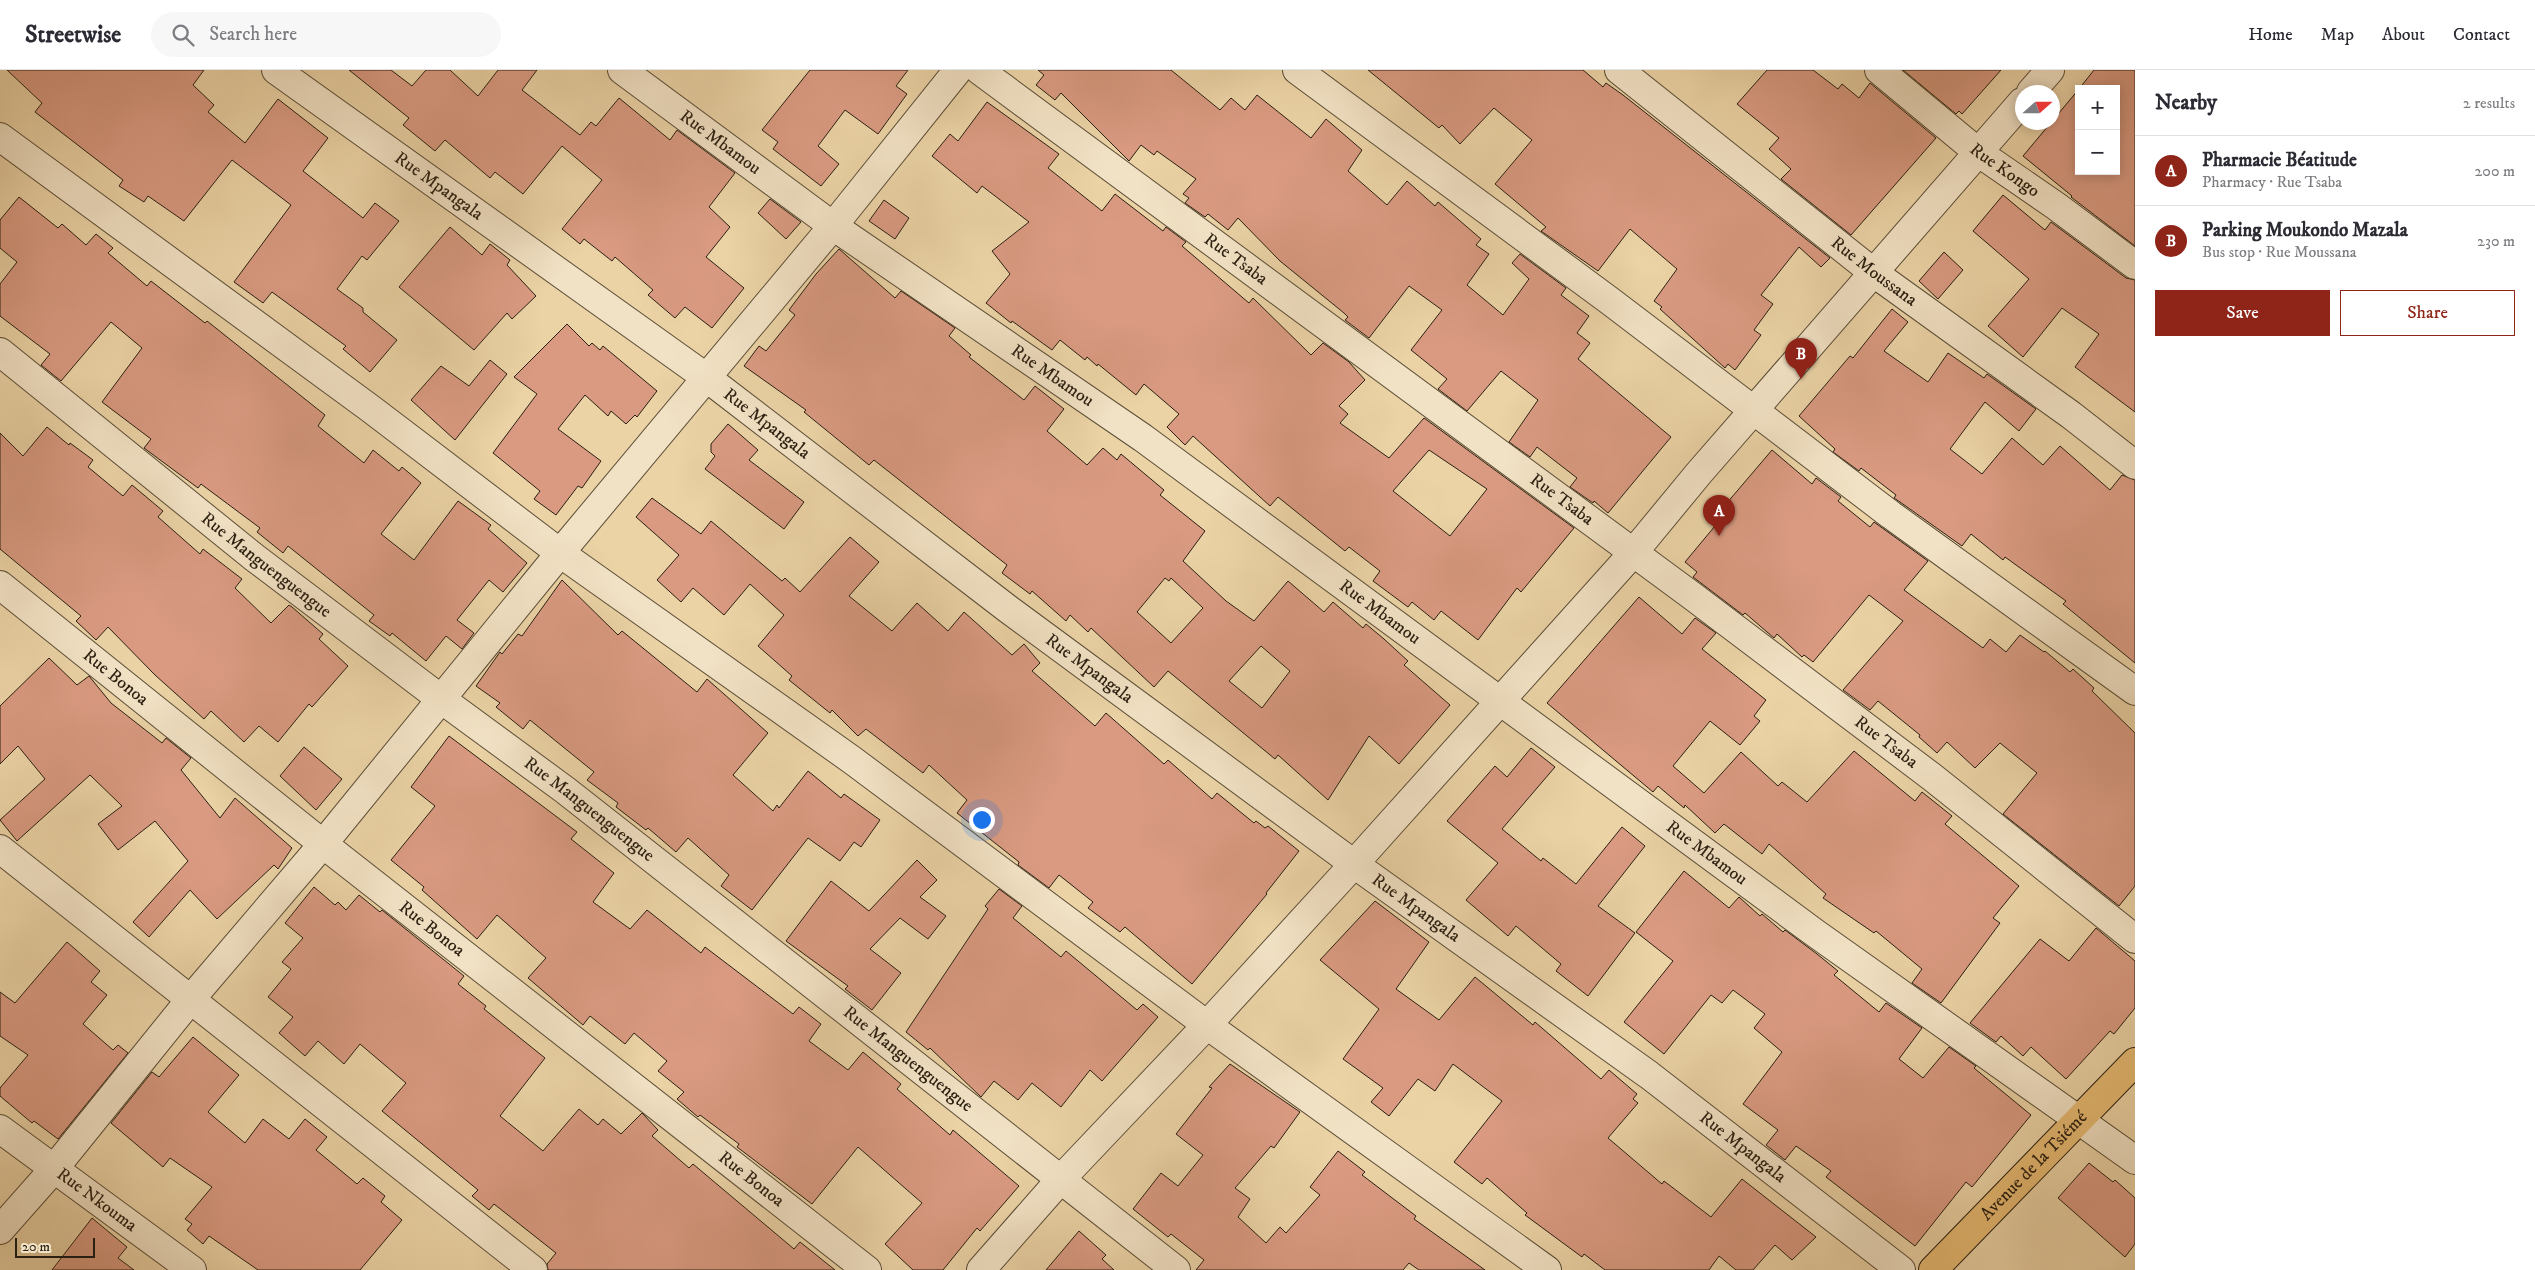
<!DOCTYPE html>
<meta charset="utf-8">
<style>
body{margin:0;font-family:"IM FELL DW Pica",serif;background:#f7f7f7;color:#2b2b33}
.controls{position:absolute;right:15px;top:15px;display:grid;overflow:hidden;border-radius:0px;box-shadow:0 2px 12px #0003}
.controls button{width:45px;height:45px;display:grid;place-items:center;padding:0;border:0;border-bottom:1px solid #e1e1e2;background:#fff;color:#2b2b33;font:25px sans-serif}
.compass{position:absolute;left:2015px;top:15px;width:45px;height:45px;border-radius:50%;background:#fff;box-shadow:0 2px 12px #0003;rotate:69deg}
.scale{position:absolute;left:15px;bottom:12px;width:80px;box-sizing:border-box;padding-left:5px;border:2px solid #2b2012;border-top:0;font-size:14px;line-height:18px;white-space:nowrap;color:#2b2012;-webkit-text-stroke:4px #f2e2c5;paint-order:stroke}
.you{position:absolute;left:981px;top:749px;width:18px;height:18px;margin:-12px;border:4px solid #fff;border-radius:50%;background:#1a73e8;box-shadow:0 0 0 8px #1a73e833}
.badge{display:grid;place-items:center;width:32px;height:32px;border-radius:50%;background:#8f2418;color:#fff;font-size:16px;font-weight:700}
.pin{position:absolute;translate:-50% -41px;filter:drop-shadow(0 1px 2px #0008)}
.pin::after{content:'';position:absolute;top:26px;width:18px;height:15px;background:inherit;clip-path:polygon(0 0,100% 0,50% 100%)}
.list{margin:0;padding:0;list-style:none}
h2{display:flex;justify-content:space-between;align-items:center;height:65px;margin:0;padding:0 20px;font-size:21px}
h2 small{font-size:16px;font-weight:400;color:#7c7c81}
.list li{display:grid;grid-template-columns:32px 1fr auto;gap:15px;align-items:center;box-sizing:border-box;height:70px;padding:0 20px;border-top:1px solid #e1e1e2}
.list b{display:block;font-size:19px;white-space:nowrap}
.list p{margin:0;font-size:16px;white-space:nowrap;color:#7c7c81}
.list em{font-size:16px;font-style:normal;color:#7c7c81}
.actions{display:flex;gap:10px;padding:15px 20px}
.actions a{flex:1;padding:11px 0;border:1px solid #8f2418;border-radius:0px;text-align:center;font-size:18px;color:#8f2418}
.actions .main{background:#8f2418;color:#fff}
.icon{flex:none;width:28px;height:28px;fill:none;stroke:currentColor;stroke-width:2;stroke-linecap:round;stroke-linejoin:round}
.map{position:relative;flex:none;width:2135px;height:1200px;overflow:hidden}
header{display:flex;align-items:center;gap:30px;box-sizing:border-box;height:70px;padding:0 25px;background:#fff;border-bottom:1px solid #e1e1e2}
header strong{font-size:24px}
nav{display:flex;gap:28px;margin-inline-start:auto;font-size:18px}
.search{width:350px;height:45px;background:#f7f7f7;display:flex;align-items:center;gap:12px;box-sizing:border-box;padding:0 18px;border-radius:28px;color:#7c7c81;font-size:19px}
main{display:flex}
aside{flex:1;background:#fff}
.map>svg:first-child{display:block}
.building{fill:#d99a81;stroke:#2b2012;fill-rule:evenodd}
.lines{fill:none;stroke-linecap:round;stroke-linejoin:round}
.minor-casing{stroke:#5b4d37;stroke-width:30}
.major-casing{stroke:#2b2012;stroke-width:30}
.minor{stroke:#f2e2c5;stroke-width:28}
.major{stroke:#e6ba73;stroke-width:28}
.labels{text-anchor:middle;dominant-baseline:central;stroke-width:4;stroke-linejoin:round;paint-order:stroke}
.street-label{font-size:18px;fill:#2b2012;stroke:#f2e2c5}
</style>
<header>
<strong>Streetwise</strong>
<div class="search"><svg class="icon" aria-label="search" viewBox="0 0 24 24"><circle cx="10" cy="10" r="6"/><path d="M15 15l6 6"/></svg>Search here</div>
<nav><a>Home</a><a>Map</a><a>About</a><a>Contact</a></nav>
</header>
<main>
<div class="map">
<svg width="2135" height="1200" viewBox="0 0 2135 1200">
<rect width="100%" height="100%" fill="#ebd3a6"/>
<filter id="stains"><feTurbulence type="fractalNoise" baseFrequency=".004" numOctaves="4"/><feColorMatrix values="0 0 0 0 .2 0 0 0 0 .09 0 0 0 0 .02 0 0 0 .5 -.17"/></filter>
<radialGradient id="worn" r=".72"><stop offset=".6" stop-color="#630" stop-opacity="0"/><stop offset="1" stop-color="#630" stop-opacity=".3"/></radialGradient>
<!-- building -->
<g class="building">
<polygon points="7,0 204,0 193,15 214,35 208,42 245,73 278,29 328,68 303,101 363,148 375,133 399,151 367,190 362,186 337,219 363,238 363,242 397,270 370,302 343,279 346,276 272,222 263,233 234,212 291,135 232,90 184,151 148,126 144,132 119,116 123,110 35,42 42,33"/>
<polygon points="349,0 391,0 412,16 426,0 450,0 478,26 498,0 537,0 522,20 580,65 591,52 596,56 619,28 670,70 677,60 735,103 709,137 730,157 706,187 744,218 712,258 685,237 675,248 648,225 653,220 615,187 612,191 584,169 580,174 562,159 602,110 562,76 523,124 495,102 490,108 445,70 435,81 403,55 409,48"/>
<polygon points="810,0 908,0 896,16 907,24 878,64 845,40 818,76 839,94 821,116 773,79 778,72 762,60"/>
<polygon points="1038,0 1171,0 1220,40 1231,28 1245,40 1257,25 1311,68 1326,49 1362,80 1348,101 1387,135 1407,111 1435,136 1438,132 1481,169 1476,175 1489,184 1467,215 1503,245 1529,209 1512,193 1520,184 1566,218 1561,225 1589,246 1577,263 1590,273 1578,289 1671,367 1608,443 1594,431 1593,433 1570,417 1577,408 1537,377 1530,387 1509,372 1538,330 1501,301 1467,341 1438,319 1447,309 1411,280 1442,240 1409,216 1369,268 1345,250 1348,247 1344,243 1280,191 1238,148 1228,160 1208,144 1205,147 1185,133 1189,128 1183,124 1196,109 1157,81 1154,85 1141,75 1129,91 1061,23 1055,30 1036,15 1044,5"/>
<polygon points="1368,0 1583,0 1603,17 1606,13 1623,25 1830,188 1821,197 1799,177 1761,225 1773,234 1754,260 1761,265 1735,300 1728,294 1725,298 1660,239 1662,237 1654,231 1677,199 1630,159 1598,201 1541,161 1546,157 1495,114 1532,70 1494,38 1460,74 1442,55 1439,58"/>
<polygon points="1767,0 1813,0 1838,19 1842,14 1859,28 1870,13 1936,68 1851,165 1781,109 1791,99 1769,79 1779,68 1737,34"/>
<polygon points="1903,0 2001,0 1962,44 1959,41 1956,44"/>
<polygon points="2094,0 2135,0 2135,176 2071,127 2072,126 2023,86 2079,19 2079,101 2116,101 2116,19 2079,19"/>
<path d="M 987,32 L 1059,84 L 1048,98 L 1102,141 L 1115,124 L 1163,161 L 1166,157 L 1186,172 L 1182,176 L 1249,233 L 1253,228 L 1311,285 L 1323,273 L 1349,292 L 1365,310 L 1339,336 L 1348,344 L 1340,353 L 1389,388 L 1424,348 L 1574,458 L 1521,522 L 1517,518 L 1478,570 L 1441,541 L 1434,550 L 1412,532 L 1408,537 L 1373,511 L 1380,501 L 1349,477 L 1345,481 L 1278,427 L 1270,436 L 1193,366 L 1185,375 L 1167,357 L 1179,344 L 1144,314 L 1136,325 L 1098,294 L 1097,296 L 1087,287 L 1085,290 L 1060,270 L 1052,280 L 1012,251 L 1011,253 L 986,233 L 1010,204 L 992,181 L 1029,152 L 982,116 L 977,123 L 932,86 L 950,64 L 958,71 ZM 1429,380 L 1487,419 L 1450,466 L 1393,421 Z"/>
<polygon points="2003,125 2045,160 2051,152 2126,208 2135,210 2135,342 2075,297 2099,264 2062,238 2023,287 1988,256 2029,209 1973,161"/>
<polygon points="19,127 58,158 62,154 86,175 96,164 113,178 108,183 147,216 151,211 205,253 207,251 325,345 318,356 364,393 373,380 399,401 402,397 421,413 381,464 414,490 458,431 491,455 488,459 527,493 503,522 489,510 457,550 474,563 462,579 446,566 426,591 392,563 390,566 369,551 374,545 288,476 283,483 257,462 260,458 201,414 198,418 144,378 151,369 102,332 142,278 111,252 61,311 41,295 50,284 0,246 0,214 17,192 0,178 0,150"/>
<polygon points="770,129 801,152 786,169 758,143"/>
<polygon points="884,130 909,148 895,169 869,151"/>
<polygon points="450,157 482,185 490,174 510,190 507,195 536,226 512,249 507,243 474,280 399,217"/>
<path d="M 839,179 L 895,228 L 901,221 L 955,258 L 949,266 L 971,285 L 969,287 L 1024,330 L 1035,316 L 1064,339 L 1047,361 L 1087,395 L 1103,378 L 1117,390 L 1121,384 L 1164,420 L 1160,425 L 1205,461 L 1183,491 L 1226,531 L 1254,551 L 1288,511 L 1324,542 L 1333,532 L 1363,558 L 1366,554 L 1384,569 L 1408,591 L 1404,595 L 1450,635 L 1399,694 L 1369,666 L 1328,730 L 1278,685 L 1275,689 L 1168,601 L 1154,617 L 1091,558 L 1088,562 L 1070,545 L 1066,551 L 1032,521 L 1030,524 L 1002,503 L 1007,495 L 874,390 L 869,395 L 804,342 L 806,340 L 744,296 L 759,276 L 766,281 L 795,245 L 789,240 L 816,204 ZM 1165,508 L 1169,511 L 1171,508 L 1203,538 L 1171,573 L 1137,542 ZM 1261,576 L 1290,601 L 1262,638 L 1229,611 Z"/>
<polygon points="1944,182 1963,200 1938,229 1919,211"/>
<polygon points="1892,239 1908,252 1884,281 1928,312 1948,283 1984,308 1987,304 2036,339 2019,361 1985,332 1950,379 1982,404 2012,368 2043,395 2060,376 2110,420 2122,405 2135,410 2135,593 2063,534 2066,531 2005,487 2003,490 1971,464 1962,476 1900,432 1894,428 1896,425 1861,398 1859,401 1833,382 1835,379 1799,346 1850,286 1853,288"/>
<polygon points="567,254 589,276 592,273 600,280 603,276 657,321 637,347 635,345 626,354 611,341 608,346 585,325 558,359 601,391 582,418 578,416 556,445 534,429 540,421 493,383 537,324 514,307"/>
<polygon points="490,290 507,304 455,370 411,330 441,296 469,316"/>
<polygon points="728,354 758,380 749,390 804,432 784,459 705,399 715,386 711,382 711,374"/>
<polygon points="47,357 69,375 70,373 93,390 88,397 123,426 132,415 163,441 158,447 200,484 203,479 242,509 235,518 271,553 289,535 292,537 323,564 319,569 348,596 312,637 309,634 278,672 259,656 244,672 211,641 204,649 155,605 108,557 96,570 76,551 81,546 0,479 0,363 23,386"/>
<polygon points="1772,380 1812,414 1816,408 1841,427 1838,431 1870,457 1874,452 1928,491 1904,520 1983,578 1990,569 2006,582 2020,565 2044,582 2045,581 2070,602 2073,599 2094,618 2092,621 2135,663 2135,816 2119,836 2003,744 2037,703 2000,673 1975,698 1947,672 1937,683 1919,667 1920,665 1878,631 1870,640 1843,620 1903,551 1869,525 1813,592 1804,585 1802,587 1777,564 1774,568 1745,543 1743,545 1693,507 1697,502 1685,492 1730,438 1726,434"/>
<polygon points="652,428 701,464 711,451 782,511 785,508 800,522 850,467 879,492 849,526 892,561 917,533 948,561 964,542 1012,585 1024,574 1040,593 1032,601 1095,656 1106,643 1164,694 1168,690 1212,729 1217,723 1254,753 1256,751 1265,758 1268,756 1299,781 1266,823 1267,824 1192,914 1125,857 1120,862 1088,838 1093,832 1059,805 1049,818 1018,795 1019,792 957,743 967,730 929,695 923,703 866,659 858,666 832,640 830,643 789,610 792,606 758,576 784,545 750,514 724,545 693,518 681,532 657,510 679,485 636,447"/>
<polygon points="562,510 618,565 622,561 697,622 707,609 768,663 733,705 773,741 777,735 779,738 808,701 841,728 844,724 880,750 861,777 854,772 840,791 808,768 752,840 721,816 729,805 688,768 676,782 648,758 646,760 616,737 618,733 587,710 594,702 530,650 523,659 496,637 500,633 476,616 500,582 502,584 518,564 522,566"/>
<polygon points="1639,527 1682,564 1695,548 1716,563 1702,579 1766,630 1754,646 1760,651 1740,675 1710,651 1673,696 1704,723 1741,682 1778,716 1782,712 1807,732 1854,681 1915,731 1922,722 1952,746 1945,754 2019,816 1993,848 2000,853 1941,933 1912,913 1922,899 1876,861 1874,863 1823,828 1826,824 1769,774 1762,784 1724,754 1715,763 1685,735 1684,738 1658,716 1653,722 1547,633"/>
<polygon points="49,588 77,615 89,606 111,633 162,673 166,668 191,688 181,700 220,748 235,728 292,778 278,799 274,795 217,849 190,820 149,867 133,852 188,791 155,751 118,780 98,754 122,736 90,705 17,771 0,750 45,709 18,676 0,694 0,636"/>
<polygon points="449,666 577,762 571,769 614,803 593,832 630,859 647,840 701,883 705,877 793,944 799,937 821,954 809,971 848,1000 863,982 901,1014 897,1019 950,1065 953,1060 1019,1116 980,1161 977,1158 943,1200 913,1200 885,1174 922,1133 858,1077 812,1134 737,1077 739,1074 700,1045 698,1047 677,1029 684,1022 658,1001 667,991 634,963 625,974 590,946 583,955 528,908 546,888 497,845 477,869 422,820 424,817 391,790 435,736 411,717"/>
<polygon points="304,677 342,709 316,740 280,706"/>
<polygon points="1531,678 1555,697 1502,759 1541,791 1543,788 1576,814 1622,757 1645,776 1598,836 1635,863 1588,926 1556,901 1561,894 1516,856 1508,866 1466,830 1498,793 1447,751 1495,696 1507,707"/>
<polygon points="917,790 937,810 920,827 946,846 928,869 900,848 870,879 901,903 872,940 845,919 848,916 786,871 831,811 869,841"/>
<polygon points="1684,801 1729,838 1739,827 1760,846 1762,844 1783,862 1785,860 1817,884 1838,901 1834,905 1879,942 1886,933 1922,958 1899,989 1923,1008 1949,977 1976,996 1974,998 2031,1045 1972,1117 1966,1112 1915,1176 1826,1107 1831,1101 1796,1076 1785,1090 1766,1075 1778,1060 1743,1034 1782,982 1754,958 1765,944 1733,920 1722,933 1711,925 1664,984 1624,952 1673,891 1636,862"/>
<polygon points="314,817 335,835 338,832 346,840 359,825 380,842 382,840 464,906 458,914 486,936 484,939 545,988 500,1046 543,1081 579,1039 598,1055 603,1049 621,1064 642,1043 658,1060 652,1066 689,1098 693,1094 794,1179 800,1172 835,1200 548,1200 547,1194 556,1183 494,1134 489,1140 472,1126 478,1120 382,1041 406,1013 360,974 344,994 318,971 305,986 279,963 293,947 268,927 291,899 282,892 303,868 285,853"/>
<polygon points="999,819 1022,836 1013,848 1061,887 1066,881 1137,940 1143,934 1158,947 1102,1011 1090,1000 1061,1037 1032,1013 1018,1030 994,1011 981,1027 930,978 928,980 906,962 988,839 985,836"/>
<polygon points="1375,831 1429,872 1396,919 1439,950 1475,907 1533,955 1535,952 1601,1009 1609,1000 1637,1024 1633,1029 1638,1033 1608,1068 1662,1114 1664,1111 1711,1147 1742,1109 1816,1167 1792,1190 1775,1175 1753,1200 1736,1200 1719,1186 1709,1200 1605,1200 1584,1184 1582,1187 1525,1145 1527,1143 1487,1108 1482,1114 1454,1092 1502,1031 1453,994 1435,1021 1418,1009 1389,1046 1371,1032 1383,1018 1343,989 1379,939 1320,890"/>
<polygon points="2096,858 2135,891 2135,938 2114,964 2110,961 2066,1009 2031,977 2023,986 2001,966 1996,972 1970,953 2040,869 2069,891"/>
<polygon points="67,872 100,901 91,912 107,925 83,954 113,980 118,975 128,983 58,1069 34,1051 32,1053 0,1026 0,1018 28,985 0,966 0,922 15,933"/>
<polygon points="193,967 239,1005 208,1042 245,1073 263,1049 289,1069 305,1049 327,1067 316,1080 357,1114 363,1108 385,1126 381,1132 402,1150 360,1200 258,1200 209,1166 203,1174 187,1160 192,1154 185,1149 212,1117 170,1088 163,1097 111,1053 152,1002 159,1007"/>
<polygon points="1230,994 1300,1042 1274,1078 1271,1076 1235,1118 1250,1129 1238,1147 1266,1173 1280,1157 1286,1163 1320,1125 1310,1117 1338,1081 1365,1102 1362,1105 1416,1146 1414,1149 1485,1200 1419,1200 1409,1193 1403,1200 1196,1200 1204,1190 1171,1164 1168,1167 1133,1139 1161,1103 1178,1116 1203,1085 1176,1064 1212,1018 1209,1017"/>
<polygon points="2089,1093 2113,1112 2115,1110 2135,1128 2135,1174 2125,1187 2058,1128"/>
<polygon points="92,1148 127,1177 118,1188 134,1200 52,1200"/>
<polygon points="1079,1161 1106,1185 1102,1189 1114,1200 1046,1200"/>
</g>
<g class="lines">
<defs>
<g id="minor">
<path id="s1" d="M 276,0 L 707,308 L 1008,539 L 1354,794 L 1649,1005 L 1901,1200"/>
<path id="s2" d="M 622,0 L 833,156 L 1143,368 L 1815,863 L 2135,1090"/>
<path id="s3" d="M 979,0 L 1691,525 L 1932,707 L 2135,869"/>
<polyline points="1297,0 1610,231 1891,445 2135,621"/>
<path id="s4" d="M 1619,0 L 1874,203 L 2071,345 L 2135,395"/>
<path id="s5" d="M 1879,0 L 1979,83 L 2056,136 L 2135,195"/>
<polyline points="2031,22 2050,0"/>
<polyline points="0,67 371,339 560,483 852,690 1207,955 1547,1200"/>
<path id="s6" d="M 0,282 L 255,488 L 441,629 L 565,720 L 1176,1200"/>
<path id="s7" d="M 0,515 L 323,774 L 867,1200"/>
<polyline points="0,779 533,1200"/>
<path id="s8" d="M 0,1059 L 192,1200"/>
<polyline points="0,1160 53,1100 190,930 323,774 560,483 833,156 958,0"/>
<polyline points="981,1200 1060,1110 1207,955 1354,794 1633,483 1699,403 2022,32"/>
</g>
<g id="major">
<path id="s9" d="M 1933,1200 L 2135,992"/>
</g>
</defs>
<!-- minor casing -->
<use href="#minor" class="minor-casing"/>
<!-- major casing -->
<use href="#major" class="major-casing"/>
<!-- minor -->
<use href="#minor" class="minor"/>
<!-- major -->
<use href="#major" class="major"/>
</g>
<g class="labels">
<!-- street labels -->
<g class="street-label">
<text stroke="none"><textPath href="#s2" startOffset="122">Rue Mbamou</textPath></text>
<text stroke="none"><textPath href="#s5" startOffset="161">Rue Kongo</textPath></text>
<text stroke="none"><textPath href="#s1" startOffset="200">Rue Mpangala</textPath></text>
<text stroke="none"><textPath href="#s3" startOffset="319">Rue Tsaba</textPath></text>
<text stroke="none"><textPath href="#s4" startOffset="325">Rue Moussana</textPath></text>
<text stroke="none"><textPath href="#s2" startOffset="528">Rue Mbamou</textPath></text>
<text stroke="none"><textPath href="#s1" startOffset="605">Rue Mpangala</textPath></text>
<text stroke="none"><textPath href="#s3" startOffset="724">Rue Tsaba</textPath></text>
<text stroke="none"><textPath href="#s6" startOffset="341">Rue Manguenguengue</textPath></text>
<text stroke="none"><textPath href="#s2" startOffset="932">Rue Mbamou</textPath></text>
<text stroke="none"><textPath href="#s1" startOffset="1010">Rue Mpangala</textPath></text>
<text stroke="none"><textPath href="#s7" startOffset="148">Rue Bonoa</textPath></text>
<text stroke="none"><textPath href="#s3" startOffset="1129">Rue Tsaba</textPath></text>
<text stroke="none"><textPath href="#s6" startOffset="746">Rue Manguenguengue</textPath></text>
<text stroke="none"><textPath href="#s2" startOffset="1338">Rue Mbamou</textPath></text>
<text stroke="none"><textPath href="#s1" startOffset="1415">Rue Mpangala</textPath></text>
<text stroke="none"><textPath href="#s7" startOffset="552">Rue Bonoa</textPath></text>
<text stroke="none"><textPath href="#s6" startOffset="1151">Rue Manguenguengue</textPath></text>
<text stroke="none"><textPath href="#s1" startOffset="1820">Rue Mpangala</textPath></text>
<text stroke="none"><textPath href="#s9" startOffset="145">Avenue de la Tsiémé</textPath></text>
<text stroke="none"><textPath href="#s7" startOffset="958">Rue Bonoa</textPath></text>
<text stroke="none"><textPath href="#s8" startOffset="120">Rue Nkouma</textPath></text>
</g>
</g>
<rect width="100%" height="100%" filter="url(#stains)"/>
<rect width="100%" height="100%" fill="url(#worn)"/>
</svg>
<div class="controls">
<button>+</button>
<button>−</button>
</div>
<svg class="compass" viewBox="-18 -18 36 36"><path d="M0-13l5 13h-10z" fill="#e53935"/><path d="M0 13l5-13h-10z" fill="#7c7c81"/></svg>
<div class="scale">20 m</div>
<div class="you"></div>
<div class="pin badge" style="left:1719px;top:466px">A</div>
<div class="pin badge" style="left:1801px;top:309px">B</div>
</div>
<aside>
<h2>Nearby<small>2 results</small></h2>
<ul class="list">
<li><span class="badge">A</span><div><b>Pharmacie Béatitude</b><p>Pharmacy · Rue Tsaba</p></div><em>200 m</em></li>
<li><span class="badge">B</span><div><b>Parking Moukondo Mazala</b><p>Bus stop · Rue Moussana</p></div><em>230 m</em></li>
</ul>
<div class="actions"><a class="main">Save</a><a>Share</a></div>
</aside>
</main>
